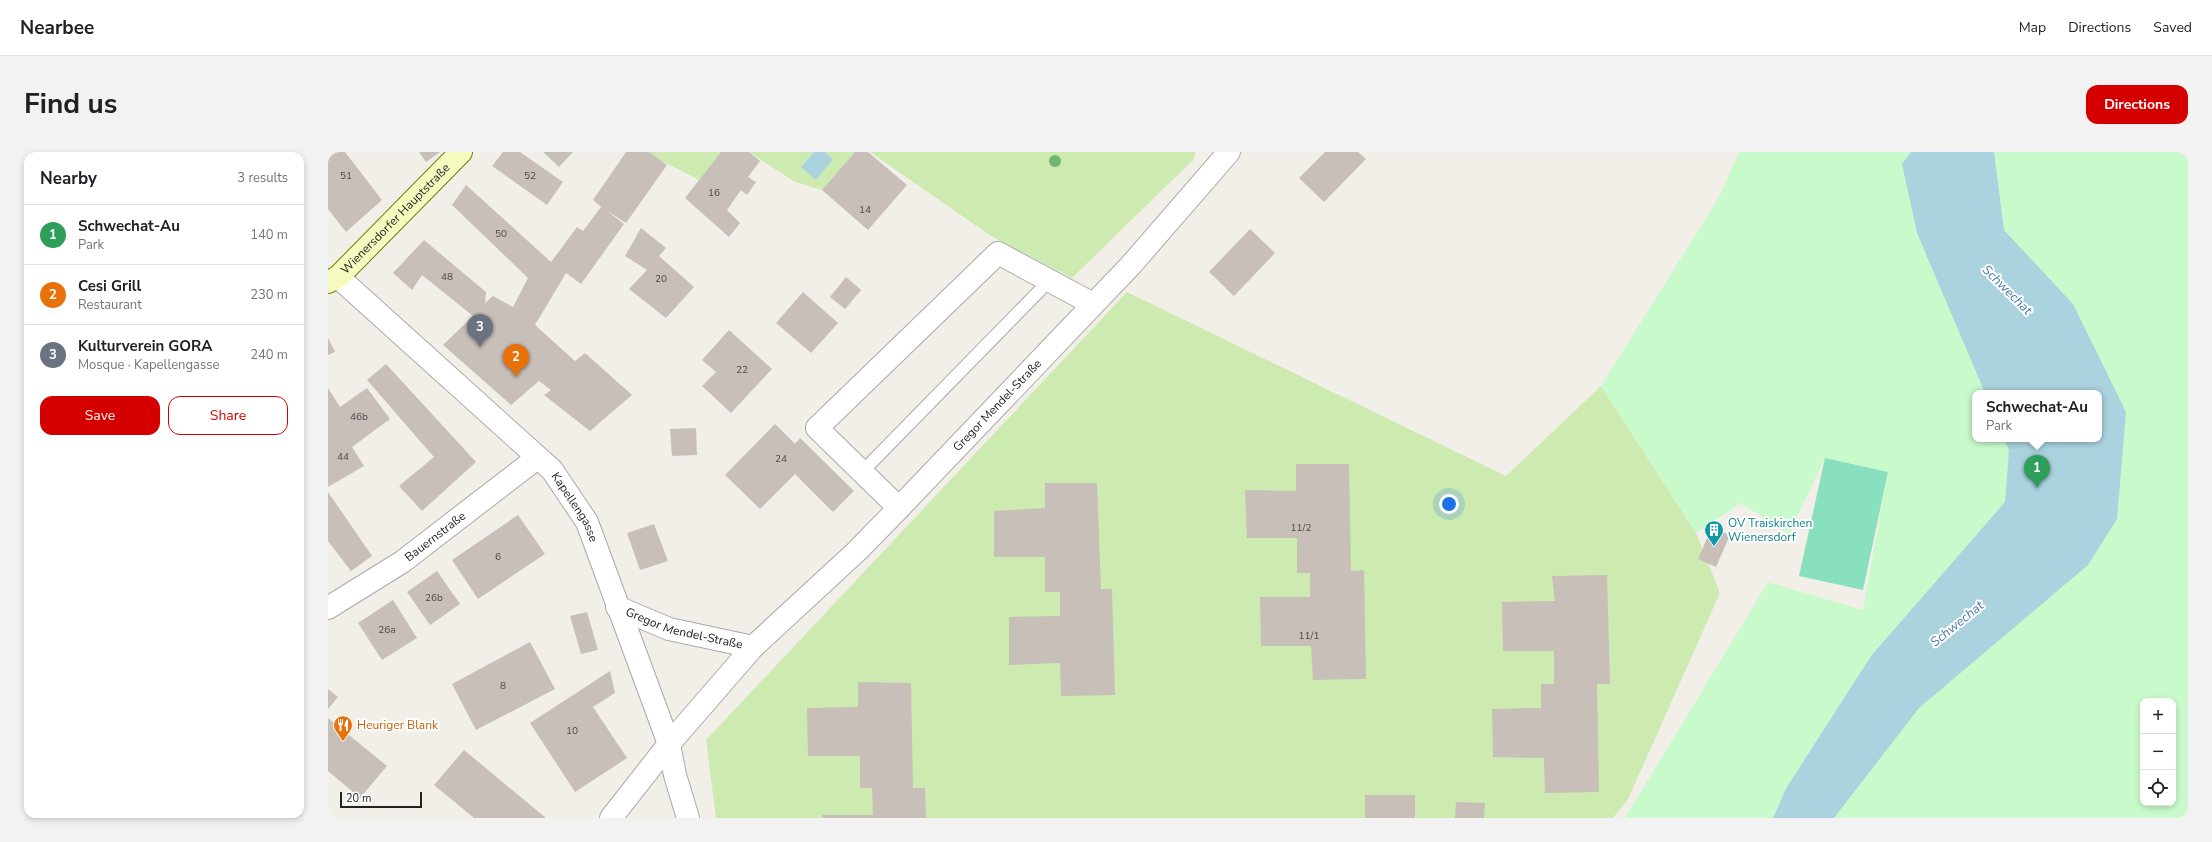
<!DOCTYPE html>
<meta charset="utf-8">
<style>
body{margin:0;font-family:"Nunito Sans",sans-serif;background:#f2f2f2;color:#202124}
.controls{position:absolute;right:12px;bottom:12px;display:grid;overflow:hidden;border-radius:8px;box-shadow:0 2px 6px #0003}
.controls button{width:36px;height:36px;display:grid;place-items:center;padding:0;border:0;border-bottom:1px solid #e0e0e0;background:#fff;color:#202124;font:20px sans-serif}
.scale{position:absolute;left:12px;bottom:10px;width:82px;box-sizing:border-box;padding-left:4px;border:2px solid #222;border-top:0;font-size:11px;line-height:14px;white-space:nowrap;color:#222;-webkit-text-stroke:3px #fff;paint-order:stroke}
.you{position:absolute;left:1121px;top:352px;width:14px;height:14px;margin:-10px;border:3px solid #fff;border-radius:50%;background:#1a73e8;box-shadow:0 0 0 6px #1a73e833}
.badge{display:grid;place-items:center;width:26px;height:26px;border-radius:50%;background:#d40000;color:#fff;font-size:13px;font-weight:700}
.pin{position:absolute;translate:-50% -33px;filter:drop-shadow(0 1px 2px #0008)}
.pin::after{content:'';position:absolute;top:21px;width:14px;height:12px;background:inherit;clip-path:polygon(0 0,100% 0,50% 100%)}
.popup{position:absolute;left:1644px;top:238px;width:130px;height:52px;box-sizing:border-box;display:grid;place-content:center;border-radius:8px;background:#fff;filter:drop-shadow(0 1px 3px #0005);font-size:13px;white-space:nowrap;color:#757577}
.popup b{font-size:15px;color:#202124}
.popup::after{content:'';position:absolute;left:50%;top:100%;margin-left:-8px;border:8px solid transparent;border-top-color:#fff}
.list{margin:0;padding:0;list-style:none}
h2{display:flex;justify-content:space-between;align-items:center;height:52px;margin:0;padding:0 16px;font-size:17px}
h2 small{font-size:13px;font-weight:400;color:#757577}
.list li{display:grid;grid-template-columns:26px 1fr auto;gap:12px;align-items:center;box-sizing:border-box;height:60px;padding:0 16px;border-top:1px solid #e0e0e0}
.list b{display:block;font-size:15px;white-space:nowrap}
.list p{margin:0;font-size:13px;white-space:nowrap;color:#757577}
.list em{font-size:13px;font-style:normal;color:#757577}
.actions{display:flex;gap:8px;padding:12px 16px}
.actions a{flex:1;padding:9px 0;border:1px solid #d40000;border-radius:12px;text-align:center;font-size:14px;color:#d40000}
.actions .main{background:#d40000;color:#fff}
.icon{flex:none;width:22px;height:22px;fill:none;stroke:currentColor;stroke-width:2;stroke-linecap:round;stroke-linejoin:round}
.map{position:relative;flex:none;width:1860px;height:666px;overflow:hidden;border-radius:12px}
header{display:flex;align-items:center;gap:24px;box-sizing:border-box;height:56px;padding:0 20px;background:#fff;border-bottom:1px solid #e0e0e0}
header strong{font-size:19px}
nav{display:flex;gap:22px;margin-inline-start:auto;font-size:14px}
.intro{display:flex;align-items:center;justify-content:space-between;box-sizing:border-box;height:96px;padding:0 24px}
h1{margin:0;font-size:28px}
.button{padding:10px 18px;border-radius:12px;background:#d40000;color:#fff;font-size:14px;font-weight:700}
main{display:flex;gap:24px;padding:0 24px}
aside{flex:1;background:#fff;border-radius:12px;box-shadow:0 2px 6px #0003}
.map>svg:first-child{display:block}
.grass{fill:#cdebb0}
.park{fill:#c8facc;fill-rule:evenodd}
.pitch{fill:#88e0be}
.water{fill:#aad3df}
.building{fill:#c7bfb8}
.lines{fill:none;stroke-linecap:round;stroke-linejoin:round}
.lane-casing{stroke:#a9a9a9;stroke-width:14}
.street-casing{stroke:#a9a9a9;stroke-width:24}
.secondary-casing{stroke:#707d05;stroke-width:24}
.lane{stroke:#fff;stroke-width:12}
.street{stroke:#fff;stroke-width:22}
.secondary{stroke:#f7fabf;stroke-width:22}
.tree{fill:#74b475}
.labels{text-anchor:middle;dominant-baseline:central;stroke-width:4;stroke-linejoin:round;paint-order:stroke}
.number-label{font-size:10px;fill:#4b4948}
.street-label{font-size:12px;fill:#222;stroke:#fff}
.culture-label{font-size:12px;fill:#0d838f;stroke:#fff;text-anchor:start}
.food-label{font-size:12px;fill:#c56008;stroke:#fff;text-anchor:start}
.water-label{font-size:13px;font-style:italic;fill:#4a7aab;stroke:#fff}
</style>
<header>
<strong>Nearbee</strong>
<nav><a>Map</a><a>Directions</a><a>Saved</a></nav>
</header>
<div class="intro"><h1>Find us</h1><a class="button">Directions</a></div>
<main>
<aside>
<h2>Nearby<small>3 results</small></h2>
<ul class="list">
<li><span class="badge" style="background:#2e9e5b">1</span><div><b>Schwechat-Au</b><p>Park</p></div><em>140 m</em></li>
<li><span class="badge" style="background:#e8710a">2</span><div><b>Cesi Grill</b><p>Restaurant</p></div><em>230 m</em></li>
<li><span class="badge" style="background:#6b7280">3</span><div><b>Kulturverein GORA</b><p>Mosque · Kapellengasse</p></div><em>240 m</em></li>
</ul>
<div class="actions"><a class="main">Save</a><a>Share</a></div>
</aside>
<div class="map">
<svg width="1860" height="666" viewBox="0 0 1860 666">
<rect width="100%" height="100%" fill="#f2efe9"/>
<!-- grass -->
<g class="grass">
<polygon points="316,0 393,0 371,28"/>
<polygon points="421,0 527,0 494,38 467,30"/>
<polygon points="542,0 867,0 866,7 744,126 663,84"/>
<polygon points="799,140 1178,324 1273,234 1368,381 1392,441 1300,647 1285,666 388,666 378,588"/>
</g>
<!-- park -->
<path class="park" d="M 1411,0 L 1860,0 L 1860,666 L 1297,666 L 1440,430 L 1535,458 L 1560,320 L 1497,306 L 1461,382 L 1413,351 L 1368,381 L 1273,234 L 1390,47 ZM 1647,241 L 1771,241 L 1771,287 L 1647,287 ZM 1815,549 L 1845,549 L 1845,651 L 1815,651 Z"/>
<!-- pitch -->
<polygon class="pitch" points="1497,306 1560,320 1535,438 1471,424"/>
<!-- water -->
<g class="water">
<polygon points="486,0 497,0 505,7 488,28 473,15"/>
<polygon points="1583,0 1666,0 1676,78 1745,152 1798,260 1789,367 1760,413 1591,556 1506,666 1445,666 1459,635 1543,504 1677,350 1681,298 1676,287 1771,287 1771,241 1657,241 1589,81 1574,12"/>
</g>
<!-- building -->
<g class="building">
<polygon points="0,0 17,0 54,48 18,80 0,57"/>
<polygon points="91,0 112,0 98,10"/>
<polygon points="175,0 192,0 235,30 219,53 164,14"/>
<polygon points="215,0 245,0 231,15"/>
<polygon points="298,0 321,0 339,13 298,71 278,58 296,72 253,132 238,121 207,173 247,209 257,201 304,243 262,279 216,243 223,238 211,229 183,253 115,193 145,164 94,123 84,138 65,121 96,88 158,140 157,151 165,144 185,155 200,126 124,53 138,33 223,110 249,75 255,79 273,55 265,48"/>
<polygon points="393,0 421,0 432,9 420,25 428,30 419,43 413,38 399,58 412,71 401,85 357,46"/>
<polygon points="527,0 540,0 579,33 540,78 494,38"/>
<polygon points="997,0 1030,0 1038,7 996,50 971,26"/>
<polygon points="313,76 338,96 331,104 366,135 338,166 301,137 319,118 297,104"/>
<polygon points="922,77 947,101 906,144 881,120"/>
<polygon points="518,125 533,138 517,157 502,145"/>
<polygon points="475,140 510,171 483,201 448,171"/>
<polygon points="401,178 444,217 403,261 374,234 388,220 374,208"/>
<polygon points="0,186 7,200 0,203"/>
<polygon points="58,212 148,310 94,359 71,334 106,305 39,228"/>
<polygon points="0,236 12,255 39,236 62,267 24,295 36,314 0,335"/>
<polygon points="447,272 467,292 472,286 526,339 505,360 467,322 432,357 397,323"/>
<polygon points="368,276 369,303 344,304 342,277"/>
<polygon points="968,312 1021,312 1023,419 1036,418 1038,527 985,528 983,494 933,494 932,445 982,445 982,421 969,421 969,386 919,386 917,338 968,339"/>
<polygon points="717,331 769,331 773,437 784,437 787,543 733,544 732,511 681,513 681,465 732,464 732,440 717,440 717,405 666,405 666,359 717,356"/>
<polygon points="0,340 44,404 23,419 0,389"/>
<polygon points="190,363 217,402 150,447 124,408"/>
<polygon points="326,372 340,409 312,418 299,381"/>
<polygon points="1384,375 1402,383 1388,415 1370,407"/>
<polygon points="109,419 132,452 102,473 79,440"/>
<polygon points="1279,423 1282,532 1269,532 1271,640 1217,641 1216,606 1165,605 1164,557 1213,556 1213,532 1226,532 1226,499 1175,499 1174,450 1227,449 1224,424"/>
<polygon points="65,448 89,486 54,508 30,471"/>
<polygon points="259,460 270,498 253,502 242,464"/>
<polygon points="202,490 227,537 148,578 124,532"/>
<polygon points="282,519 287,541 265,555 299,606 247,640 202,571"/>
<polygon points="530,530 583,531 585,636 597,636 598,666 494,666 494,663 545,663 544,636 532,636 532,604 480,604 479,556 530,555"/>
<polygon points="0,537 10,545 0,557"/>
<polygon points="0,566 59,614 32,646 0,619"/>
<polygon points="136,598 218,666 146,666 106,633"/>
<rect x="1037" y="643" width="50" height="23"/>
<polygon points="1128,650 1157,651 1156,666 1127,666"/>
</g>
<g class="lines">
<defs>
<polyline id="lane" points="535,319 721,129"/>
<g id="street">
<path id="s1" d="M 10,125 L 224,318 L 259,370 L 341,592 L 347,623 L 360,666"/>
<polyline points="571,356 489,276 670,101 765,152"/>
<path id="s2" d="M 289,455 L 341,477 L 425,495"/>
<path id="s3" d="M 0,456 L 74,410 L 209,306"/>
<path id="s4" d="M 283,666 L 341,592 L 425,495 L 529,399 L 571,356 L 803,113 L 901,0"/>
</g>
<g id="secondary">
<path id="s5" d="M 0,130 L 10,125 L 133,0"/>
</g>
</defs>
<!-- lane casing -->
<use href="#lane" class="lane-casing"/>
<!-- street casing -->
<use href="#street" class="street-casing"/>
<!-- secondary casing -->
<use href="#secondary" class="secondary-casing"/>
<!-- lane -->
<use href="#lane" class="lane"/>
<!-- street -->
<use href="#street" class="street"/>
<!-- secondary -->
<use href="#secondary" class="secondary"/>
</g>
<!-- trees -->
<circle class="tree" cx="727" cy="9" r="6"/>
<!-- icons -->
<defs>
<symbol id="building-pin" viewBox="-11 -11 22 30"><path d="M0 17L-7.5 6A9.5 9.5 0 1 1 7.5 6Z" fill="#0f9aa8" stroke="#fff"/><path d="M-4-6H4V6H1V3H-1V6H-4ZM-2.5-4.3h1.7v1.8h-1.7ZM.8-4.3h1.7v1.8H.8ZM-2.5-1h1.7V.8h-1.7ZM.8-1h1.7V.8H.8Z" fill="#fff"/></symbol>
<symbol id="restaurant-pin" viewBox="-11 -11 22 30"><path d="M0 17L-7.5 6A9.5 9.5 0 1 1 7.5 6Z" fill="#e8710a" stroke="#fff"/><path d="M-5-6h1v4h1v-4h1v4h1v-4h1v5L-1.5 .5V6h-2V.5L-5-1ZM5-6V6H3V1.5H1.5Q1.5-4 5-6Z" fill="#fff"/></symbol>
</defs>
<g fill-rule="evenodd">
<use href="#building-pin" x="1375" y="367" width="22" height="30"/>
<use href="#restaurant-pin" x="4" y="562" width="22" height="30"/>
</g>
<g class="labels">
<!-- number labels -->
<g class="number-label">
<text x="18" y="24">51</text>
<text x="202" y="24">52</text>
<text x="386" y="41">16</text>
<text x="537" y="58">14</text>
<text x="173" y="82">50</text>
<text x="119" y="125">48</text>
<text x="333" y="127">20</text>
<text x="414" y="218">22</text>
<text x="31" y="265">46b</text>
<text x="15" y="305">44</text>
<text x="453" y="307">24</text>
<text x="973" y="376">11/2</text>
<text x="170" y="405">6</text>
<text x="106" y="446">26b</text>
<text x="59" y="478">26a</text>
<text x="981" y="484">11/1</text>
<text x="175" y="534">8</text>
<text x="244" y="579">10</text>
</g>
<!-- street labels -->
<g class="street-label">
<text stroke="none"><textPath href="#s5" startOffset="93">Wienersdorfer Hauptstraße</textPath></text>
<text stroke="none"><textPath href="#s4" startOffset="566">Gregor Mendel-Straße</textPath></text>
<text stroke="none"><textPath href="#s1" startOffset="332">Kapellengasse</textPath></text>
<text stroke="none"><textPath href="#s3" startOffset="129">Bauernstraße</textPath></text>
<text stroke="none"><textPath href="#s2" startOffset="71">Gregor Mendel-Straße</textPath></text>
</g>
<!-- culture labels -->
<g class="culture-label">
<text x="1400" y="371">OV Traiskirchen<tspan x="1400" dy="14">Wienersdorf</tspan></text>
</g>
<!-- food labels -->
<g class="food-label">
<text x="29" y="573">Heuriger Blank</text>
</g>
<!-- water labels -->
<g class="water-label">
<text transform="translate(1679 138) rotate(45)">Schwechat</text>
<text transform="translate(1629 472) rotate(-39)">Schwechat</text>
</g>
</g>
</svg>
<div class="controls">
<button>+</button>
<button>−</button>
<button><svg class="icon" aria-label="locate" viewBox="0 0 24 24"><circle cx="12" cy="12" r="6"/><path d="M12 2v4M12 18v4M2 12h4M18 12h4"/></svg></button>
</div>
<div class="scale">20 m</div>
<div class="you"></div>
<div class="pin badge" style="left:1709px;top:336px;background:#2e9e5b">1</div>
<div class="popup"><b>Schwechat-Au</b>Park</div>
<div class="pin badge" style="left:188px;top:225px;background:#e8710a">2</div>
<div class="pin badge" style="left:152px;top:195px;background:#6b7280">3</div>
</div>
</main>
